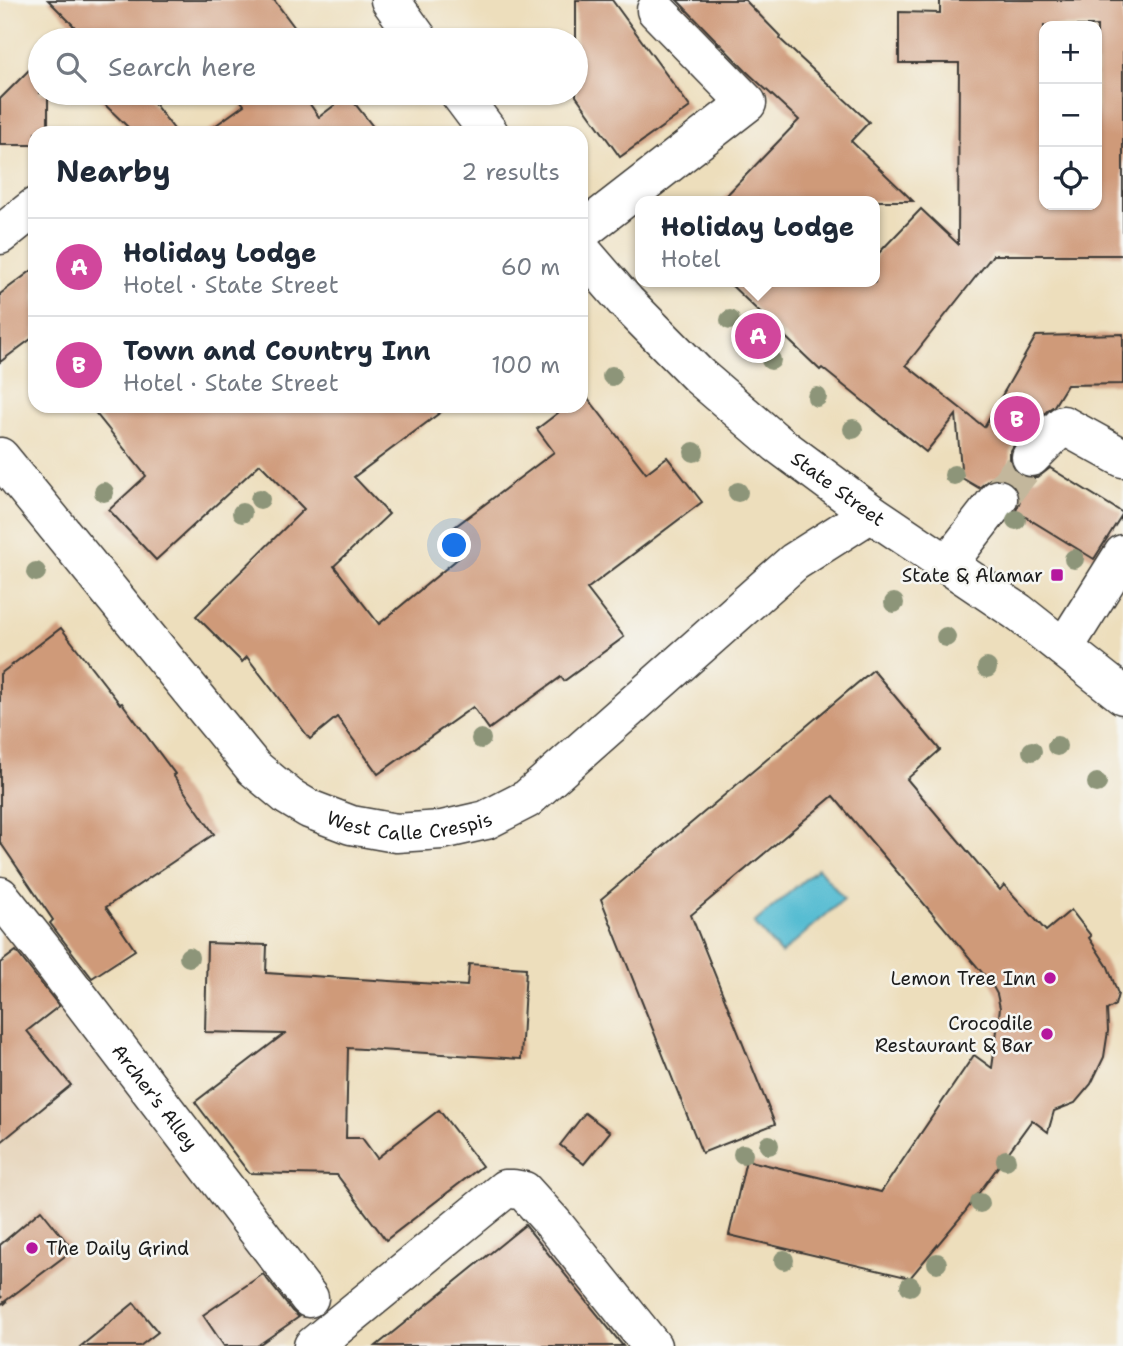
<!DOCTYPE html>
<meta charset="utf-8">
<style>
body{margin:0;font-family:"Shantell Sans",sans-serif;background:#f6f6f7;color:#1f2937}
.controls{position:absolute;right:21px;top:21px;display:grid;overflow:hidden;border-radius:14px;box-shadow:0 2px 5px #0004}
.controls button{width:63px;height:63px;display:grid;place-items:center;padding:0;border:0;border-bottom:2px solid #e0e1e3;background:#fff;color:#1f2937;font:35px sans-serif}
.you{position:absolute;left:455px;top:546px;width:24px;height:24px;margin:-18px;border:5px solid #fff;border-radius:50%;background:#1a73e8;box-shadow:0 0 0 10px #1a73e833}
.badge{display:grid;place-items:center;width:46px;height:46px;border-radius:50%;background:#db2777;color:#fff;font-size:23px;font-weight:700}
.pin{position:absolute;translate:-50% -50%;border:4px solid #fff;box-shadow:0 2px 7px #0006}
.popup{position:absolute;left:635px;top:196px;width:245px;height:91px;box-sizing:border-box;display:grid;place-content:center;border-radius:14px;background:#fff;filter:drop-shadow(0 2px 5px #0005);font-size:23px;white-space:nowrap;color:#747a83}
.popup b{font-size:26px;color:#1f2937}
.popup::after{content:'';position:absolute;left:50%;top:100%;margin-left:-14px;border:14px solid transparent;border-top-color:#fff}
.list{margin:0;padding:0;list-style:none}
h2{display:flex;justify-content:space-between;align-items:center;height:91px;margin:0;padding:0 28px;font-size:30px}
h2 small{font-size:23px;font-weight:400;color:#747a83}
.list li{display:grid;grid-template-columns:46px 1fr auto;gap:21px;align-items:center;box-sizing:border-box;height:98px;padding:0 28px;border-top:2px solid #e0e1e3}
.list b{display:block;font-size:26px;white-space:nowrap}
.list p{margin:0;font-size:23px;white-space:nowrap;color:#747a83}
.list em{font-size:23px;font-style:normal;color:#747a83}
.icon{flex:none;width:38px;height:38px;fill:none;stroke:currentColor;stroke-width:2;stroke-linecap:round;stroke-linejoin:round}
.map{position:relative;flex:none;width:1123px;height:1346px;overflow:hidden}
.search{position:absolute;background:#fff;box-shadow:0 2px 5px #0004;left:28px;top:28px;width:560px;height:77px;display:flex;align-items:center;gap:18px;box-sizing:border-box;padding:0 24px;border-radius:38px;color:#747a83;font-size:26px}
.panel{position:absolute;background:#fff;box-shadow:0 2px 5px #0004;left:28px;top:126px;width:560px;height:287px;border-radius:21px}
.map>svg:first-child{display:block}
.built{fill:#e4d0b4}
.water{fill:#54bcd2;stroke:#386c77;stroke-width:2}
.building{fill:#cf9a79;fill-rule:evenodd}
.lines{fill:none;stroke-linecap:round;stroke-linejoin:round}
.minor-tunnel{stroke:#c3b79c;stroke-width:38;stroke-dasharray:38 19;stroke-linecap:butt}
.minor-casing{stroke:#3b3934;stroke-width:41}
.major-casing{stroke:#3b3934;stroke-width:41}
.path{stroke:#3b3934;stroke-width:4.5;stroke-dasharray:2 5;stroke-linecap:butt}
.minor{stroke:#fff;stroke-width:38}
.major{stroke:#fff;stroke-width:38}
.tree{fill:#8d9579}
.poi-dot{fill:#b5179e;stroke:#f6f6f2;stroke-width:2.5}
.labels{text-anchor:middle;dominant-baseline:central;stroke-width:5;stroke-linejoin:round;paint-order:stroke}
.street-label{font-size:19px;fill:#1c1c1c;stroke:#f6f6f2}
.poi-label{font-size:19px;fill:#1c1c1c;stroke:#f6f6f2;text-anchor:end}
</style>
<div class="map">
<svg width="1123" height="1346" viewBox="0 0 1123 1346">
<rect width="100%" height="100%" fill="#f6f6f2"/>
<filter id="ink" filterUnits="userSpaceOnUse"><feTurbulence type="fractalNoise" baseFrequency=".0143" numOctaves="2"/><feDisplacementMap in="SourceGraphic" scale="14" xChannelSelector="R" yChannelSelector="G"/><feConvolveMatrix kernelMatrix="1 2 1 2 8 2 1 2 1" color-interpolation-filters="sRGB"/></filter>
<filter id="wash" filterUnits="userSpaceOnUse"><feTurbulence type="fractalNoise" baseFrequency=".00686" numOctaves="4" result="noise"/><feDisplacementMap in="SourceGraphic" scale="28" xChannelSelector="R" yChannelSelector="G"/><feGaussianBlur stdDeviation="1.57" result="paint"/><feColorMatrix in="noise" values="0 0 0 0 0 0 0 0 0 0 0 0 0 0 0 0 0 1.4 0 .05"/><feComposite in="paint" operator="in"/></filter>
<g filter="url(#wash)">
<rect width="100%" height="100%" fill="#eddebc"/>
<!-- built -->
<polygon class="built" points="0,913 314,1319 281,1346 0,1346"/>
<!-- water -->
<polygon class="water" points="818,868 844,899 781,954 754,923"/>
<g id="blocks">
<!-- building -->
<g class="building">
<polygon points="48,0 274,0 295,28 278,40 196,40 191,34 184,40 59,40 74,26"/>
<polygon points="576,0 612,0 690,107 620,157 576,96"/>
<polygon points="677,0 745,0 781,37 780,39 869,122 851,141 913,201 721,201 799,120 746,71"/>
<path d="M 940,0 L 1123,0 L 1123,255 L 993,255 L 906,365 L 984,427 L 1036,336 L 1123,334 L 1123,384 L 1067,385 L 1054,406 L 1048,410 L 1016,442 L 1010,452 L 1010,463 L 1016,473 L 1025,478 L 1037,478 L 1050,468 L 1123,513 L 1094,559 L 1016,511 L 1020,501 L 1018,491 L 1011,481 L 1000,477 L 990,479 L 979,488 L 962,478 L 956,415 L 926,452 L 822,368 L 820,370 L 728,282 L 875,282 L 875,257 L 921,209 L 958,244 L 959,63 L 899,63 L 899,12 L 940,13 ZM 1044,26 L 1097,26 L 1097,205 L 1044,205 Z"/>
<polygon points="40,59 40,93 48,93 48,133 35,133 35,145 0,145 0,99"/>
<polygon points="93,93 146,93 177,133 134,133"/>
<polygon points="235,93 302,93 319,117 348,95 378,133 205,133 244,105"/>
<polygon points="35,268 35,336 0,362 0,294"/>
<polygon points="584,393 646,473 667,457 702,502 587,589 624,637 564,681 561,677 489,729 473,707 378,774 337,717 310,739 247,657 242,662 196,616 304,509 260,464 156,560 109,510 146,476 90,406 449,406 354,477 389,514 334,566 379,624 461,556 444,535 554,452 537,429 567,406 581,406 581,396"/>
<polygon points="61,628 120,704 122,703 175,774 173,775 214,834 106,907 135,950 92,978 50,923 53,920 0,842 0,674"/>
<polygon points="873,670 940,750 907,779 1000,890 1004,885 1046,931 1071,910 1091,936 1089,938 1108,967 1118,994 1115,1005 1107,1010 1108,1031 1104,1057 1091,1084 1075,1103 1054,1111 1048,1132 1032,1120 965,1212 910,1278 729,1235 746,1160 881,1192 974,1055 992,1068 1000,1008 997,994 991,983 833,796 691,915 775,1124 702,1153 601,899"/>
<polygon points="207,943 267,945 266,973 467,986 469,964 526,968 521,1059 348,1048 346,1138 362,1138 377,1158 439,1110 482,1166 386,1240 337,1175 249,1173 195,1102 284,1034 205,1032"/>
<polygon points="16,951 59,1006 27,1031 71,1085 0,1143 0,963"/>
<polygon points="585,1113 610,1132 584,1164 560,1145"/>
<polygon points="41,1210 73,1250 0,1305 0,1245"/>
<polygon points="525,1225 623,1346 376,1346"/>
<polygon points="263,1274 292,1311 299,1317 257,1346 224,1346 203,1315"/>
<polygon points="134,1303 158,1332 140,1346 81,1346"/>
</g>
</g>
</g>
<g filter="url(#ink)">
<use href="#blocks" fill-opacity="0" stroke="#3b3934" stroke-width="2"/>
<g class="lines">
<!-- minor-tunnel -->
<polyline class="minor-tunnel" points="998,499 1031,457"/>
<defs>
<g id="minor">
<polyline points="581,232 747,103 656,10"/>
<polyline points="0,235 35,207"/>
<path id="s1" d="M 0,457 L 254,768 L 289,797 L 309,809 L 351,825 L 396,833 L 442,830 L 486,820 L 527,799 L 794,562 L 871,513"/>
<polyline points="1031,457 1063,425 1123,458"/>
<polyline points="947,565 998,499"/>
<polyline points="1064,648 1123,554"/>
<path id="s2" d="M 0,896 L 43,950 L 309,1298"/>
<polyline points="313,1346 505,1189 513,1189 524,1191 553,1223 652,1346"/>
</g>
<g id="major">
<polyline points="390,0 419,40"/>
<polyline points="459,93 489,133"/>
<path id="s3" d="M 581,250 L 626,302 L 699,376 L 778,444 L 871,513 L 1018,612 L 1123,695"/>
</g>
</defs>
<!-- minor casing -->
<use href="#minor" class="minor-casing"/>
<!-- major casing -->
<use href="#major" class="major-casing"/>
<!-- path -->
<polyline class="path" points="0,1297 9,1307"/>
<!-- minor -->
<use href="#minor" class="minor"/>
<!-- major -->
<use href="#major" class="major"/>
</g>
<!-- trees -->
<g class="tree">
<circle cx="730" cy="320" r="10"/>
<circle cx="771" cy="360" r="10"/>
<circle cx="612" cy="376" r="10"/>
<circle cx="817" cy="397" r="10"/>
<circle cx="853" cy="429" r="10"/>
<circle cx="694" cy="452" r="10"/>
<circle cx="954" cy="475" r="10"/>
<circle cx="104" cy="492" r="10"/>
<circle cx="738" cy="492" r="10"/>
<circle cx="260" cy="499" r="10"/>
<circle cx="242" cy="513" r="10"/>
<circle cx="1016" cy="520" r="10"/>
<circle cx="1074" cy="559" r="10"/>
<circle cx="36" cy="572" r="10"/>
<circle cx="894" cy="603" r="10"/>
<circle cx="946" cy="637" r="10"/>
<circle cx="987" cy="668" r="10"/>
<circle cx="481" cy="739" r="10"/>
<circle cx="1057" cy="746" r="10"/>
<circle cx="1032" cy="751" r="10"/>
<circle cx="1097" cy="783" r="10"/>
<circle cx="189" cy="957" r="10"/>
<circle cx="769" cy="1145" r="10"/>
<circle cx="743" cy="1154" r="10"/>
<circle cx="1006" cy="1160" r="10"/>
<circle cx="980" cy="1203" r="10"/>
<circle cx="784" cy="1260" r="10"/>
<circle cx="937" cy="1263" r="10"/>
<circle cx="910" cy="1286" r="10"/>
</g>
</g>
<!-- markers -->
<g class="poi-dot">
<rect x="1050" y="568" width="14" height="14" rx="3.5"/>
<circle cx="1050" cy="978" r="7"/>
<circle cx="1047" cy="1034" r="7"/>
<circle cx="32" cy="1248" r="7"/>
</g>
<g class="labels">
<!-- street labels -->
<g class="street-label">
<text stroke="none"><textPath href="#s3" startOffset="352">State Street</textPath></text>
<text stroke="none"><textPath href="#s1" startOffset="574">West Calle Crespis</textPath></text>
<text stroke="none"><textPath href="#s2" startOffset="254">Archer's Alley</textPath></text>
</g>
<!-- poi labels -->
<g class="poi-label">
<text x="1043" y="575">State &amp; Alamar</text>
<text x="1036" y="978">Lemon Tree Inn</text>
<text x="1033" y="1023">Crocodile<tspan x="1033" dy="22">Restaurant &amp; Bar</tspan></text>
<text x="46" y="1248" text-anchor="start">The Daily Grind</text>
</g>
</g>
</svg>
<div class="controls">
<button>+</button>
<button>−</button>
<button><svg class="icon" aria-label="locate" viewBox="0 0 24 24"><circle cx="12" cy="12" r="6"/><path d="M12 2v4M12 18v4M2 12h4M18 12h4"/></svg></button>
</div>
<div class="you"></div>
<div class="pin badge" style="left:758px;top:336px;background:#d1479c">A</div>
<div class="popup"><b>Holiday Lodge</b>Hotel</div>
<div class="pin badge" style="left:1017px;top:419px;background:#d1479c">B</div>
<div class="search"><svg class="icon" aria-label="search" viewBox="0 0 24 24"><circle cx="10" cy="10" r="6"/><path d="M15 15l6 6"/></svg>Search here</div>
<section class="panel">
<h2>Nearby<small>2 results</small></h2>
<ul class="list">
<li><span class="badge" style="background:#d1479c">A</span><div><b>Holiday Lodge</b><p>Hotel · State Street</p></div><em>60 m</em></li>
<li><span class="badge" style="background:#d1479c">B</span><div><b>Town and Country Inn</b><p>Hotel · State Street</p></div><em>100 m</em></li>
</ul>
</section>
</div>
